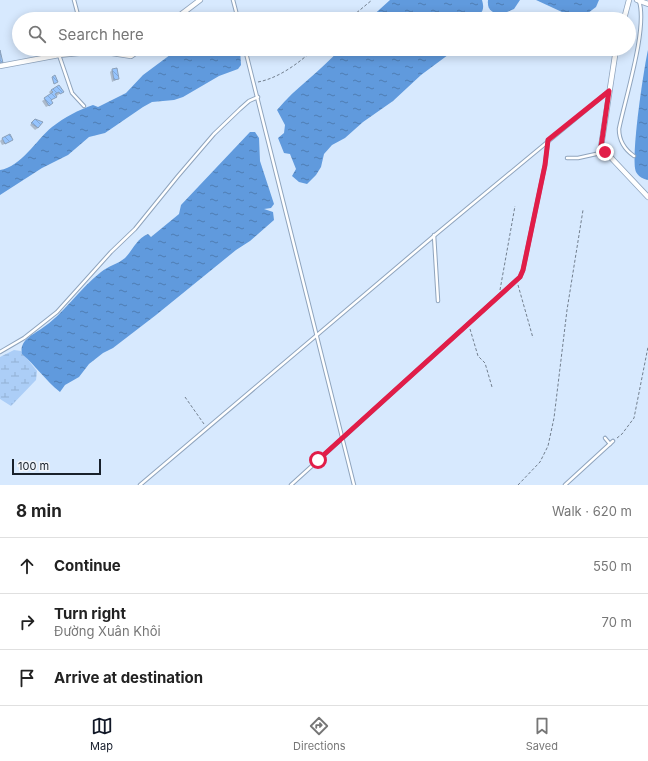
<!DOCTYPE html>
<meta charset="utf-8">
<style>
body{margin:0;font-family:Inter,sans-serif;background:#f2f2f2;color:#222}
.scale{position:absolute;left:12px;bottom:10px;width:89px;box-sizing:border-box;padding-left:4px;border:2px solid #19212b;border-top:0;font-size:11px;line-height:14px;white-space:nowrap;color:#19212b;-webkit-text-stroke:3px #f0f4fa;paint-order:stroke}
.stop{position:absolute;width:12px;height:12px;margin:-9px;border:3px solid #e11d48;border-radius:50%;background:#fff}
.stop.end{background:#e11d48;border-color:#fff;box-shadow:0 1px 4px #0008}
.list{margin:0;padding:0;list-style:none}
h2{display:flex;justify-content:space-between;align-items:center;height:52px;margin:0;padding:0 16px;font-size:17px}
h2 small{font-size:13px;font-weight:400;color:#767676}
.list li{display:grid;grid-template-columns:26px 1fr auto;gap:12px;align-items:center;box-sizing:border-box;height:56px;padding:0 16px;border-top:1px solid #e0e0e0}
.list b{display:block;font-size:15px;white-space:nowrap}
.list p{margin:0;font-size:13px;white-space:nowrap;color:#767676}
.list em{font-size:13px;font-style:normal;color:#767676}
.icon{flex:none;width:22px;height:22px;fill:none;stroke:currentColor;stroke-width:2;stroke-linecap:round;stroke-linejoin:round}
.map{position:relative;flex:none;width:648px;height:485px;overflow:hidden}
.search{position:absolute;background:#fff;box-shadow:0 2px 10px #0003;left:12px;right:12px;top:12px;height:44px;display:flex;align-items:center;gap:10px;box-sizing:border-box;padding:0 14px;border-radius:22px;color:#767676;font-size:15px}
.sheet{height:220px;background:#fff}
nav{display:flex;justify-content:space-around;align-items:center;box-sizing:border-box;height:56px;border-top:1px solid #e0e0e0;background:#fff;font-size:11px;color:#767676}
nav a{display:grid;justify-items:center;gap:2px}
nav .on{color:#111827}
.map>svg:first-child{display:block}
.wetland{fill:url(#wetland-marsh)}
.water{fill:url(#water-ripples)}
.shadow{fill:#0003}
.building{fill:url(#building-back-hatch);stroke:#8ba0b9}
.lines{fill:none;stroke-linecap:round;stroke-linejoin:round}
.service-casing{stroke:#8fa4bd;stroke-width:4.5}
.minor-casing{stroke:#8fa4bd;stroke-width:6}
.path{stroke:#727f8e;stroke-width:1;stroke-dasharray:3 2;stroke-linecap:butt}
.service{stroke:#fff;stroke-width:2.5}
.minor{stroke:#fff;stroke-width:4.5}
.route{stroke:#e11d48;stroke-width:5}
</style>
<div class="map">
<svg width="648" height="485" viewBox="0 0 648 485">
<defs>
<pattern id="wetland-marsh" width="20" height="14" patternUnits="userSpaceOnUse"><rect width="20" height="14" fill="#accef7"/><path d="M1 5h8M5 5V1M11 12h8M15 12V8" fill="none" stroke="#93b1d4"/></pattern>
<pattern id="water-ripples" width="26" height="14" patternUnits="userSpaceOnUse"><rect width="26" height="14" fill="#609add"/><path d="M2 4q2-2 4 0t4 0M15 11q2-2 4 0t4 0" fill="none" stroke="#4e7db3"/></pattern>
<pattern id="building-back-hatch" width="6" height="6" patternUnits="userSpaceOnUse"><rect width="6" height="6" fill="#96c4fd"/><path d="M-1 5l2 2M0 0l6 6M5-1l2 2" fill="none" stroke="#81a8d9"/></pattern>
</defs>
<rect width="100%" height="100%" fill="#d7e9fe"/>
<!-- wetland -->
<polygon class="wetland" points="14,350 21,351 37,371 36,380 11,406 0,399 0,357"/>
<!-- water -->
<g class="water">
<path d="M 390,0 L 482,0 C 485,10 482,12 476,19 L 369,19 Z"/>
<path d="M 488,0 L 520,0 L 514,9 L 500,15 C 492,12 487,10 488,0 Z"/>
<polygon points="536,0 599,0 596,7 584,16 562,12"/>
<path d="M 178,49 L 240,49 L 241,65 L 238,69 L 219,76 L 183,97 L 174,100 L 152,102 L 143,107 L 105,133 L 89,137 L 68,155 L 42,168 L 0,195 L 0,170 C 21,167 36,140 52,127 C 65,117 78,110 93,105 L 98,107 L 126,93 L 143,75 Z"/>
<path d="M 340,49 L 456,49 L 421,75 L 393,101 L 363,122 L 345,138 L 332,145 L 324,154 L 321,167 L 316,175 L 307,184 L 299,182 L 292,176 L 296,169 L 290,154 L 284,153 L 278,138 L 284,133 L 285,125 L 277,110 C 296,87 321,71 340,49 Z"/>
<path d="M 648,50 L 648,180 C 643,179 639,177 636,172 C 630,159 644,67 648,50 Z"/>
<path d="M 250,132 L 255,132 L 259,138 L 260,161 L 274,204 L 271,208 L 264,209 L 273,212 L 274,220 L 250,241 L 236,250 L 156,315 L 113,348 L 103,353 L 89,364 L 79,377 L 65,385 L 60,392 C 45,380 36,366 22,354 C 19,341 32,335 41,329 C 64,314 79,289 101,272 C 108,266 118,264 125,258 C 133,250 137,238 148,234 L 151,237 L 179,214 L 181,205 Z"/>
</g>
<!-- shadow -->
<g class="shadow">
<polygon points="34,49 45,49 34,51"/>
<polygon points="131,49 139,49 133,54 129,52"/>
<polygon points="112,70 118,79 112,82 110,72"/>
<polygon points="51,90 62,92 50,101 50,105 46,107 42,101 51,95 49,92"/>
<polygon points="33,122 38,128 35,130 30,125"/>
<polygon points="2,139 10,142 2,145 0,141"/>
</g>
<!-- building -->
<g class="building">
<polygon points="0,50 3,63 0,63"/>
<polygon points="117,68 119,79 114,80 112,69"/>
<polygon points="55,75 58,82 54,84 52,77"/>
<polygon points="59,85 64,92 60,94 59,92 55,94 57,97 51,100 53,103 49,106 44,98 53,92 51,90"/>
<polygon points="35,119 43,122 38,128 31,123"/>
<polygon points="10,134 13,140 5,144 2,138"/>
</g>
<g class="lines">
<defs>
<g id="service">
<polyline points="74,0 79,19"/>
<polyline points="233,0 238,19"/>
<polyline points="245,49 354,485"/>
<polyline points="59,55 72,93 84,106"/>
<path d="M 634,156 C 624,149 619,141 619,129 C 625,99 648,27 639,1"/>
<polyline points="567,158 578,158 605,152"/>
<polyline points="434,235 438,301"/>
<polyline points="0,352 24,338 57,312 111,252 135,229 178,176 214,134 240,109 249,101 258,97"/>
<polyline points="605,438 610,444"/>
<polyline points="140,485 435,235 609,91"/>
<polyline points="291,485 520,277 523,270 545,165 548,140"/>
<polyline points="565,485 613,441"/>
</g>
<g id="minor">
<polyline points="637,0 648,4"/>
<polyline points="175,19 200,0"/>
<polyline points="624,19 629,0"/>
<polyline points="616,49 601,147 648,197"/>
<polyline points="0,66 59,55 99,51 131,56 141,49"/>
</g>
</defs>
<!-- service casing -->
<use href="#service" class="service-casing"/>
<!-- minor casing -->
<use href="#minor" class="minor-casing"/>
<!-- path -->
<g class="path">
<polyline points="349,19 372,0"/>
<path d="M 258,82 C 279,78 299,63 314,49"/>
<polyline points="518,285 533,338"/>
<polyline points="500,290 515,206"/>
<polyline points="470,329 478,356 485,363 492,387"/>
<polyline points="185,397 204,424"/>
<polyline points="617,438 622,434 634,418 648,347"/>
<polyline points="518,485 540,462 548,446 554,418 567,310 583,210"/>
</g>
<!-- service -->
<use href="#service" class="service"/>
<!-- minor -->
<use href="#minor" class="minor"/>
</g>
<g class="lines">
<!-- route -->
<polyline class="route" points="318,460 520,277 523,270 545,165 548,140 609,91 601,147 605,152"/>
</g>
</svg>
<div class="scale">100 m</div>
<div class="stop" style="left:318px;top:460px"></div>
<div class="stop end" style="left:605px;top:152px"></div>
<div class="search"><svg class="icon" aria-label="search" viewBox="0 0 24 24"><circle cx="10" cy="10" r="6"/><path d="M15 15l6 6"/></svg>Search here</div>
</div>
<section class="sheet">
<h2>8 min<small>Walk · 620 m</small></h2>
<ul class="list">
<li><svg class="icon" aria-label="ahead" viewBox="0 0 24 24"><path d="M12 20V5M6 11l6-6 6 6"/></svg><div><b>Continue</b></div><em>550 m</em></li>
<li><svg class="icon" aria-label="right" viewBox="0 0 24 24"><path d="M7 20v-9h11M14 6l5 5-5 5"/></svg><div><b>Turn right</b><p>Đường Xuân Khôi</p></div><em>70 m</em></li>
<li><svg class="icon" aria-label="arrive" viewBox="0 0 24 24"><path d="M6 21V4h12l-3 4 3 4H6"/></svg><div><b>Arrive at destination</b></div></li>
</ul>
</section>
<nav>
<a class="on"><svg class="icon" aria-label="map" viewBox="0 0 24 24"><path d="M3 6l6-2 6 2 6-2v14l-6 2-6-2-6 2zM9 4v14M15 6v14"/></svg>Map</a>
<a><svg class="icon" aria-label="directions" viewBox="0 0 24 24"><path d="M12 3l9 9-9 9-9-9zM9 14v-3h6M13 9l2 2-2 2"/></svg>Directions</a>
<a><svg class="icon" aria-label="saved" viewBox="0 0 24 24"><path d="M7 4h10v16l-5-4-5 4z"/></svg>Saved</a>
</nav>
